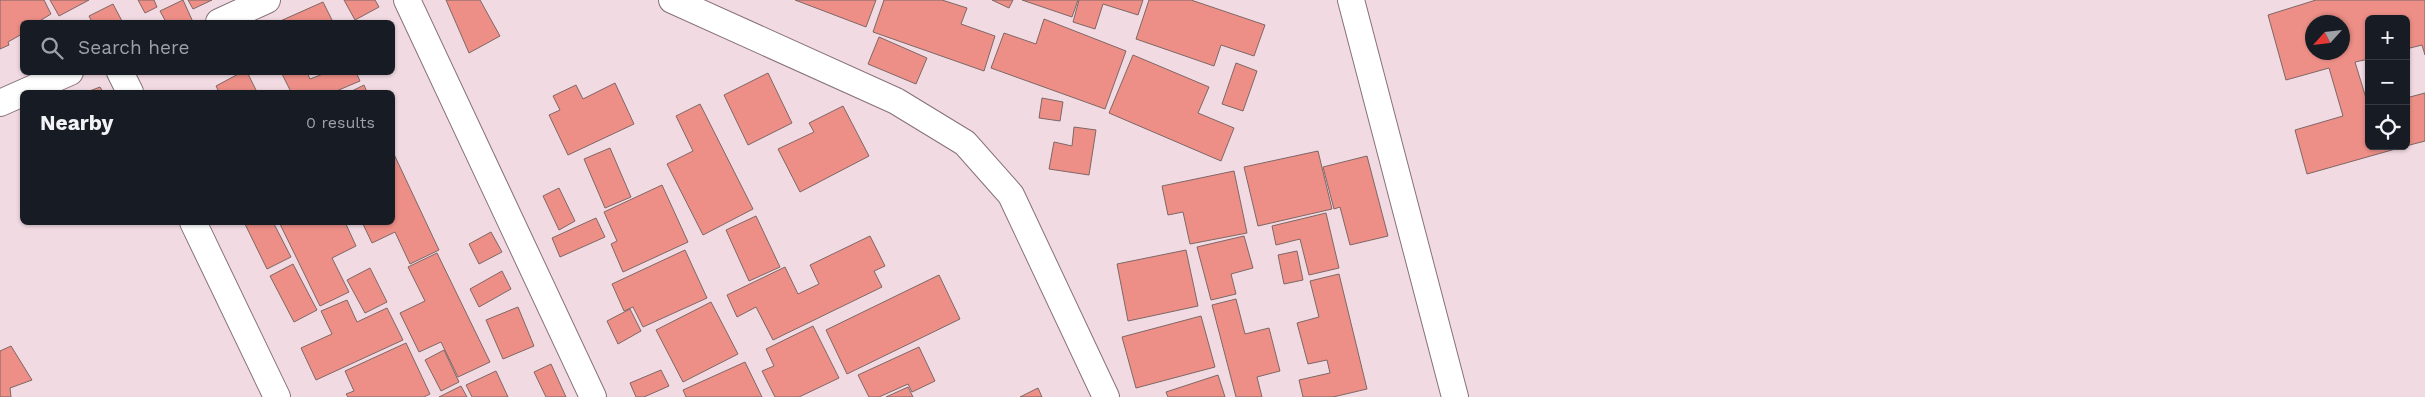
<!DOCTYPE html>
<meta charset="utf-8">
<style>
body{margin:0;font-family:"Work Sans",sans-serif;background:#242831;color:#f1f3f6}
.controls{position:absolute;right:15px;top:15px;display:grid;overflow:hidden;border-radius:8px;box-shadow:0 1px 4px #0004}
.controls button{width:45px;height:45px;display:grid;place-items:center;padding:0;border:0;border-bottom:1px solid #363941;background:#171b24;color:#f1f3f6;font:25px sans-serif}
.compass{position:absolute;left:2305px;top:15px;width:45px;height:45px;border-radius:50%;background:#171b24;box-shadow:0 1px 4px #0004;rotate:243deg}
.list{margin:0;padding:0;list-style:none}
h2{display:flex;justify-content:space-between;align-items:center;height:65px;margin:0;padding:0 20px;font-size:21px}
h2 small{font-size:16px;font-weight:400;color:#9ea1a6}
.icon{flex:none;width:28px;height:28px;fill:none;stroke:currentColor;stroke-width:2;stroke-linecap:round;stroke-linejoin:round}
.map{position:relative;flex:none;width:2425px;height:397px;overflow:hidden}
.search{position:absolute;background:#171b24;box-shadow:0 1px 4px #0004;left:20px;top:20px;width:375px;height:55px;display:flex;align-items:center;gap:12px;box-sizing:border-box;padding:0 18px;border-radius:8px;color:#9ea1a6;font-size:19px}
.panel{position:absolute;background:#171b24;box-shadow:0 1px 4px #0004;left:20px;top:90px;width:375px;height:135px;border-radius:8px}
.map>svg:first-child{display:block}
.building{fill:#ed8f87;stroke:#7e6765;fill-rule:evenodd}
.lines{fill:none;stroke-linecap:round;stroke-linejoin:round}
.minor-casing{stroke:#86717a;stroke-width:28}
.minor{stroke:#fff;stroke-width:26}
</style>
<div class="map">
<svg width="2425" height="397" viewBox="0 0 2425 397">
<rect width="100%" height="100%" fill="#f2dae3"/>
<!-- building -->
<g class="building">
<polygon points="0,0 44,0 51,14 38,22 22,22 22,34 8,42 9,45 0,49"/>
<polygon points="50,0 89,0 59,16"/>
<polygon points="138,0 154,0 157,7 145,13"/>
<polygon points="183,0 193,22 166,22 160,11"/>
<polygon points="188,0 212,0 193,9"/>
<polygon points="344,0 375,0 379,7 355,20"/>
<polygon points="446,0 480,0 500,36 469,53"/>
<polygon points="795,0 876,0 866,27"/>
<polygon points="884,0 942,0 967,8 961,24 995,36 984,71 873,32"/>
<polygon points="992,0 1013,0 1009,8"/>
<polygon points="1022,0 1078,0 1072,17"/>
<polygon points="1079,0 1143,0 1138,15 1103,4 1095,29 1073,22"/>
<polygon points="1149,0 1191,0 1265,25 1254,56 1221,45 1214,66 1136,39"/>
<path d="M 2316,0 L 2425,0 L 2425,55 L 2422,45 L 2406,49 L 2406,19 L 2369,19 L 2369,59 L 2355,62 L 2369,108 L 2369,146 L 2406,146 L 2307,174 L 2295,130 L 2343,116 L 2329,68 L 2286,80 L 2268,15 ZM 2312,22 L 2342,22 L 2342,52 L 2312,52 Z"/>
<polygon points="323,2 333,22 278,22"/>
<polygon points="113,4 122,21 92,22 89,16"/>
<polygon points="1044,19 1126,51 1105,109 991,68 1004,33 1036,44"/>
<polygon points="879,37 927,58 916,84 868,64"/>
<polygon points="1133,55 1209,87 1198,113 1234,128 1221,161 1109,113"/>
<polygon points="1236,63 1257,71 1243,111 1222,104"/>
<polygon points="242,72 247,72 257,92 219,92 216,86"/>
<polygon points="281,72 307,72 310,79 323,74 322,72 356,72 360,81 334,92 291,92"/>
<polygon points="768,73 792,123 748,145 724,95"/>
<polygon points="615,83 634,124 568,155 549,115 560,110 553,96 576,85 583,99"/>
<polygon points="364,85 367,92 350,92"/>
<polygon points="100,87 103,92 87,92"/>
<polygon points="2425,93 2425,141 2406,146 2406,98"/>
<polygon points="1042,98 1063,102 1060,121 1039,118"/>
<polygon points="700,104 753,209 703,235 667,164 693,151 676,116"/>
<polygon points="843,106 869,156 800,192 778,149 814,132 809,123"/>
<polygon points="1074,127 1096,130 1089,175 1049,169 1054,142 1072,146"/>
<polygon points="610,148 631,197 605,208 584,159"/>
<polygon points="392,150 439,250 410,264 395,232 372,243 362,222 392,222"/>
<polygon points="1318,151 1332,209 1258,226 1244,167"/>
<polygon points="1367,156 1388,236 1350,245 1340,207 1334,209 1323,167"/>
<polygon points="1234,171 1247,233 1190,244 1183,212 1168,215 1162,186"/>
<polygon points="662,185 688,242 623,272 611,244 617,241 604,212"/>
<polygon points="559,188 575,221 559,230 543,196"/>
<polygon points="1326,213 1339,268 1309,275 1300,239 1276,245 1272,226"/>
<polygon points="756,216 780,267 749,281 726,230"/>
<polygon points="596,218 605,237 560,257 552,238"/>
<polygon points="244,222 273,222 291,257 267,269"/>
<polygon points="279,222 345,222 356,246 332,258 349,292 320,306"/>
<polygon points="491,232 502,252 479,264 469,244"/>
<polygon points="870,236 885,266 874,271 882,287 773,340 756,307 737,317 727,295 785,267 798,294 819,284 810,265"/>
<polygon points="1244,236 1253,268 1231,274 1236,294 1211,300 1197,247"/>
<polygon points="685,250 707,298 643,327 633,307 624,311 612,284"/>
<polygon points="1186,250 1198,306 1128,321 1117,264"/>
<polygon points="1297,251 1303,280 1284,284 1278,255"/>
<polygon points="437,253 490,362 458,377 441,342 419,352 400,313 425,301 408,267"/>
<polygon points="293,264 317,310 294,322 270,276"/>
<polygon points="370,268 387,302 365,313 347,280"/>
<polygon points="502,271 511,289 479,307 470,289"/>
<polygon points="1339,274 1367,389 1333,397 1303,397 1299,380 1330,373 1327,360 1308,364 1297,323 1319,317 1310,281"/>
<polygon points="939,275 960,319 847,374 826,330"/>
<polygon points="1236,299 1245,334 1269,328 1280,371 1257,377 1262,397 1236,397 1212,305"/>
<polygon points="347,300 357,322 387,308 403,340 316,380 301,348 332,334 321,311"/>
<polygon points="711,302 738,354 683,382 656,330"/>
<polygon points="518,307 534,346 503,359 486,320"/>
<polygon points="630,309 641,331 618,344 607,321"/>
<polygon points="1201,316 1215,367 1136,388 1122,337"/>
<polygon points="813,326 839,378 799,397 775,397 762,371 774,366 766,349"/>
<polygon points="406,343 430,394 424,397 348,397 346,394 354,391 345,371"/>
<polygon points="11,346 32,380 10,388 11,397 0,397 0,351"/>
<polygon points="919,347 935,381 912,392 908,384 879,397 869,397 858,375"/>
<polygon points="444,350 459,382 441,391 425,360"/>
<polygon points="745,362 762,397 686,397 683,390"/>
<polygon points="551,364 566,397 546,397 534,372"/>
<polygon points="661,370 669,386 644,397 636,397 630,383"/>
<polygon points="496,371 508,397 472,397 466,385"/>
<polygon points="1218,375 1225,397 1168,397 1166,392"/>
<polygon points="461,386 467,397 439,397"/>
<polygon points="908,387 913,397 886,397"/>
<polygon points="1038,388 1042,397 1020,397"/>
</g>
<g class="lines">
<defs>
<g id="minor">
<polyline points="407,0 593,397"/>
<polyline points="672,0 896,101 965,143 1011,195 1106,397"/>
<polyline points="1351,0 1455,397"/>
<polyline points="219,22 267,0"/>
<polyline points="120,72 130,92"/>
<polyline points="0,103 70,72"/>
<polyline points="193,222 277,397"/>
</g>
</defs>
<!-- minor casing -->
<use href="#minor" class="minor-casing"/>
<!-- minor -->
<use href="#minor" class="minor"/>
</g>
</svg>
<div class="controls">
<button>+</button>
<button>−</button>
<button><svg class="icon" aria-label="locate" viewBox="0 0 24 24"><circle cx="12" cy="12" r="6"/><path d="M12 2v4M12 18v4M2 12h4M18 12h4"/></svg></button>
</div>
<svg class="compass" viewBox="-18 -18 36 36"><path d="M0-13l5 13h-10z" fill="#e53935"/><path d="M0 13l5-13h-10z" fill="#9ea1a6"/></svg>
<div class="search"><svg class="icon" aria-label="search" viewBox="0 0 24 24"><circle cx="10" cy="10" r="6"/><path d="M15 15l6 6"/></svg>Search here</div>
<section class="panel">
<h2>Nearby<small>0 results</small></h2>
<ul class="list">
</ul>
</section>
</div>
